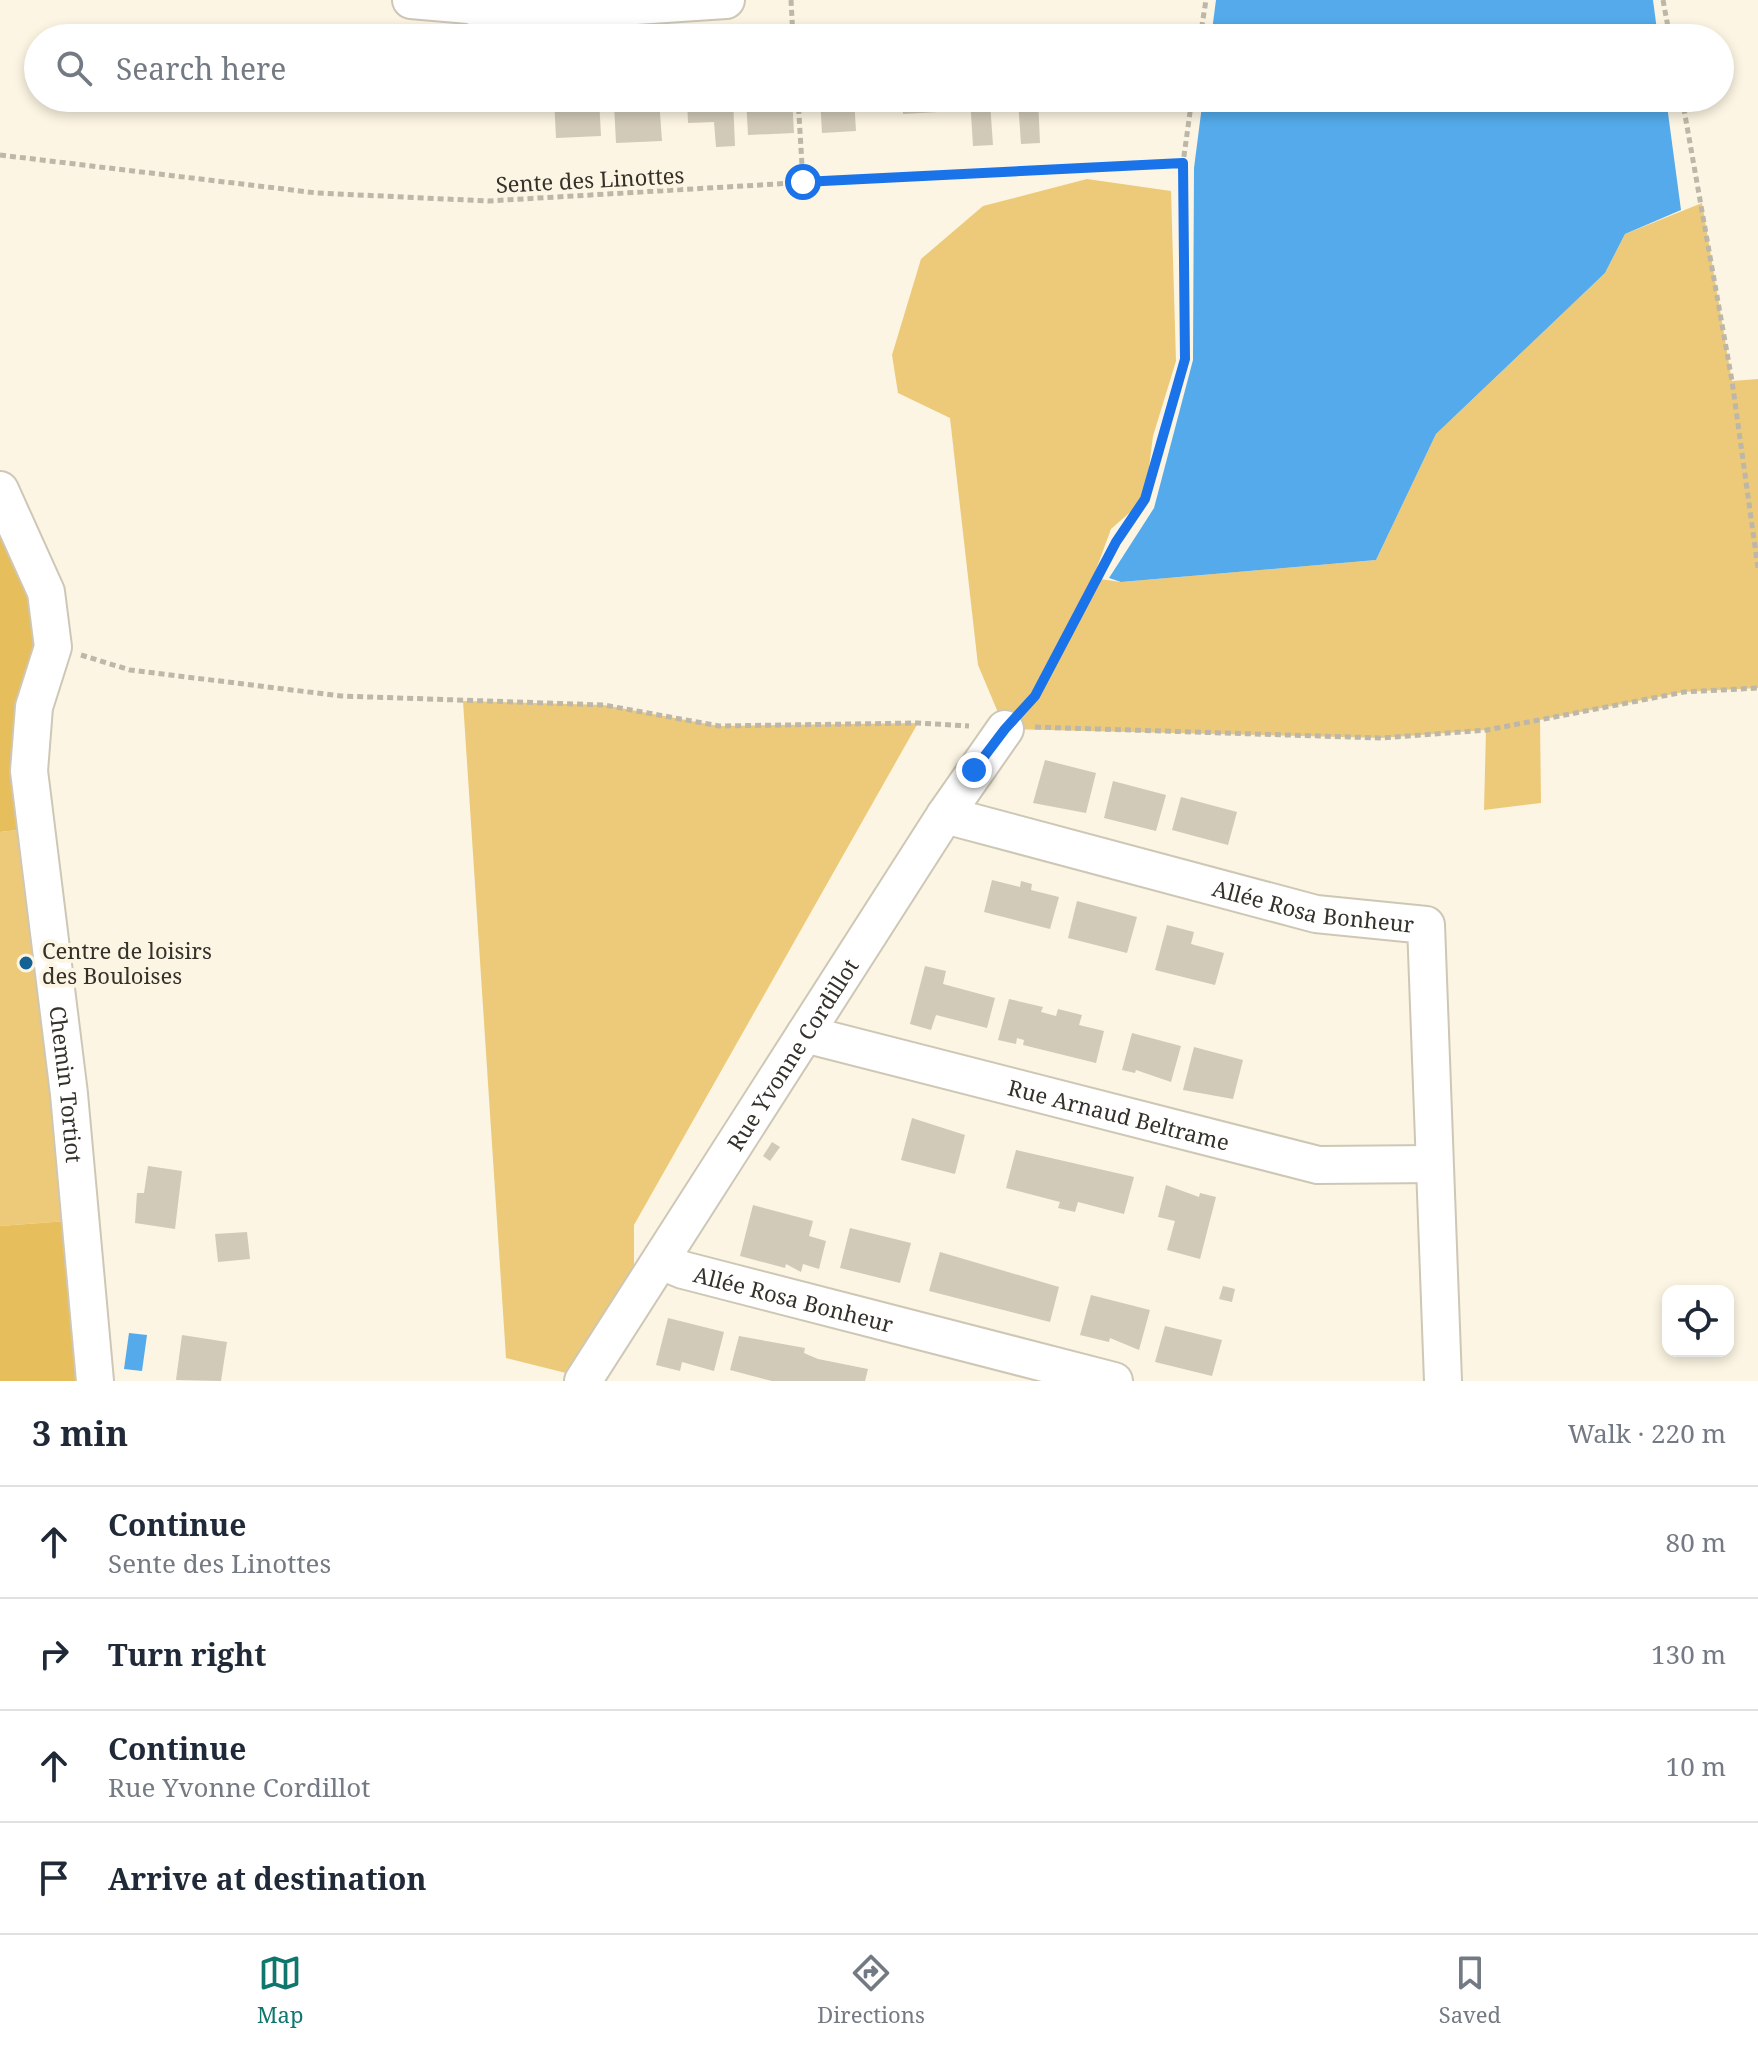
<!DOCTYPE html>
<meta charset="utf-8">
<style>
body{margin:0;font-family:"Noto Serif",serif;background:#f6f6f7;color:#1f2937}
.controls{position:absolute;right:24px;bottom:24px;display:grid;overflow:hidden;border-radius:16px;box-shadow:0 4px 12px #0003}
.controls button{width:72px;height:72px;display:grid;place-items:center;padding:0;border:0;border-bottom:2px solid #e0e1e3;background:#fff;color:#1f2937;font:40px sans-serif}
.stop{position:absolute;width:24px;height:24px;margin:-18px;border:6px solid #1a73e8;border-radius:50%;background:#fff}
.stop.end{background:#1a73e8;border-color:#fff;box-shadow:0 2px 8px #0008}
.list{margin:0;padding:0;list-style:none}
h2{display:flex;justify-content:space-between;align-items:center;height:104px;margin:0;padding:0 32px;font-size:34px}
h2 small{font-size:26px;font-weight:400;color:#747a83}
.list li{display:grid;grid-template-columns:52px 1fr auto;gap:24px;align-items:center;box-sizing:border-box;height:112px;padding:0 32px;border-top:2px solid #e0e1e3}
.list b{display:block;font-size:30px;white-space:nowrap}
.list p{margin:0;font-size:26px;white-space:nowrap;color:#747a83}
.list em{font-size:26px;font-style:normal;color:#747a83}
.icon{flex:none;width:44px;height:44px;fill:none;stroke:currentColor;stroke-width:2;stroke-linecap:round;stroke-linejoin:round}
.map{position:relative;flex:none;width:1758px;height:1381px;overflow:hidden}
.search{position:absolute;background:#fff;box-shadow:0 4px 12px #0003;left:24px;right:24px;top:24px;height:88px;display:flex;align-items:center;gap:20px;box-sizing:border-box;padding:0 28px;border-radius:44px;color:#747a83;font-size:30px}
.sheet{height:552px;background:#fff}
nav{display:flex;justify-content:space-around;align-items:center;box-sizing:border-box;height:112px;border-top:2px solid #e0e1e3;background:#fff;font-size:22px;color:#747a83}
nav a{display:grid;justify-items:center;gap:4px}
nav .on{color:#0f766e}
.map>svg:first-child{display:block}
.green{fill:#ecca79}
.forest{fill:#e7be5c}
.water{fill:#54aaea}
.building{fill:#d1cab8}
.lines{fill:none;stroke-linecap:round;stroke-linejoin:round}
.minor-casing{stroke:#cec7b6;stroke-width:40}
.path{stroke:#bdb7a9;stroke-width:5;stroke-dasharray:6 4;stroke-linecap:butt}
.minor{stroke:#fff;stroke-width:36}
.route{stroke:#1a73e8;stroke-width:10}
.poi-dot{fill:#146194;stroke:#fcf5e3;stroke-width:3}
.labels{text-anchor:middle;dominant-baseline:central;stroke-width:8;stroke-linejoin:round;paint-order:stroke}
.street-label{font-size:22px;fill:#34312a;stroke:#fcf5e3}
.poi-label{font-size:22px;fill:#34312a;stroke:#fcf5e3;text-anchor:start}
</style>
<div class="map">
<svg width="1758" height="1381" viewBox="0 0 1758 1381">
<rect width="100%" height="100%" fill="#fcf5e3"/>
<!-- green -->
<g class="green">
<polygon points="1087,179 1171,191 1176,361 1153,436 1145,499 1111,529 1093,578 1121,582 1376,560 1436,434 1605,273 1625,234 1702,203 1732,381 1758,379 1758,688 1684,692 1540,720 1541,803 1484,810 1486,730 1382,738 1005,729 978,665 950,418 898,393 892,355 921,259 983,206"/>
<polygon points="463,701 604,705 719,726 918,723 634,1225 634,1268 586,1378 506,1358"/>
<polygon points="36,828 80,1220 0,1226 0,832"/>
</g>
<!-- forest -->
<g class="forest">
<polygon points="0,490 46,592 36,828 0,832"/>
<polygon points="80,1220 95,1381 0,1381 0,1226"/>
</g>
<!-- water -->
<g class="water">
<polygon points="1216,0 1653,0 1658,38 1211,38"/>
<polygon points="1203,98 1666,98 1681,210 1625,234 1605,273 1436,434 1376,560 1121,582 1109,578 1154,508 1193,360 1194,168"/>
<polygon points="129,1333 147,1335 142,1371 124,1369"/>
</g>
<!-- building -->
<g class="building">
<polygon points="554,98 599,98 601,136 556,138"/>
<polygon points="687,98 733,98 735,146 716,147 714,122 688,123"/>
<polygon points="746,98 792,98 794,133 748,135"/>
<polygon points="820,98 854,98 856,131 822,133"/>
<polygon points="902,98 955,98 956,111 903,114"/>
<polygon points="970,98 1038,98 1040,143 1021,144 1018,101 990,102 993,145 973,146"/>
<polygon points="659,99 662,141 616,143 614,104"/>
<polygon points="1045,760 1096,773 1086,813 1033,803"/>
<polygon points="1113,781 1166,795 1156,831 1104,818"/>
<polygon points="1181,797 1237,812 1228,845 1172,830"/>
<polygon points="992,880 1020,887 1021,881 1032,884 1031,890 1059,897 1050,929 984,912"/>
<polygon points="1077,901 1137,917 1127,953 1068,938"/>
<polygon points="1167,925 1194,932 1191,944 1224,953 1215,985 1155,970"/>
<polygon points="925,966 946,971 943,984 995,998 987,1028 936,1015 931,1030 910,1024"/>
<polygon points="1009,999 1043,1007 1041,1012 1056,1016 1058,1009 1082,1015 1079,1025 1104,1031 1096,1063 1023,1045 1024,1040 1017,1038 1016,1044 998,1040"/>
<polygon points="1132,1033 1181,1046 1171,1082 1136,1070 1135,1073 1122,1070"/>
<polygon points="1194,1047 1243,1060 1233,1099 1183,1090"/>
<polygon points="912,1118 965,1135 955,1174 901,1160"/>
<polygon points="772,1142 780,1147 770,1161 763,1156"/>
<polygon points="1016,1150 1134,1177 1124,1214 1078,1202 1075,1212 1058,1208 1060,1202 1006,1188"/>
<polygon points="148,1166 182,1171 175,1229 135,1223 137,1193 144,1193"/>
<polygon points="1166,1185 1199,1197 1200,1193 1216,1197 1200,1259 1167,1250 1175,1221 1158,1217"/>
<polygon points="753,1205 813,1221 809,1236 826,1241 819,1269 803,1264 801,1272 786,1264 785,1268 740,1256"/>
<polygon points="850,1228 911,1243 900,1283 840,1268"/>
<polygon points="247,1232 250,1259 218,1262 215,1234"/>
<polygon points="940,1252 1059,1287 1050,1322 929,1291"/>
<polygon points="1223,1286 1235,1289 1232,1302 1219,1299"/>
<polygon points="1091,1295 1150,1310 1139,1350 1110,1338 1109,1342 1080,1335"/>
<polygon points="668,1318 724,1332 714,1371 682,1362 680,1371 656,1365"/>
<polygon points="1165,1326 1222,1340 1212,1376 1155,1362"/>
<polygon points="182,1335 227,1342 221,1381 176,1380"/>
<polygon points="739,1336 805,1348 804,1353 818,1359 868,1369 865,1381 772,1381 730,1370"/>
</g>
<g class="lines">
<defs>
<g id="minor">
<polyline points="411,0 469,5 499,15 726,0"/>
<path id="s1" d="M 0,490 L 46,592 L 53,647 L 34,707 L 29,771 L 69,1094 L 95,1381"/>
<path id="s2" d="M 945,815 L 1316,914 L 1426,925 L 1443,1381"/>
<path id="s3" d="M 805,1034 L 1318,1165 L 1434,1164"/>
<path id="s4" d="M 661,1261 L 683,1270 L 1114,1381"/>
<path id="s5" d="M 583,1381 L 945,815 L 1005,729"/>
</g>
</defs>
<!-- minor casing -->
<use href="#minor" class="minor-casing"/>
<!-- path -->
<g class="path">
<polyline points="791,0 793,38"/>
<polyline points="1663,0 1670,38"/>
<polyline points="1200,38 1206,0"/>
<polyline points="798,98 803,182"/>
<polyline points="1682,98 1732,381 1758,568"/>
<polyline points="0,155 317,193 488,201 1065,167 1183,163"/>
<polyline points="81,655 130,670 341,696 604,705 719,726 918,723 969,726"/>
<polyline points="1024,708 1035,696 1116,542 1145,499 1185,359 1183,163 1192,98"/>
<polyline points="1035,727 1382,738 1487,730 1684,692 1758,688"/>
</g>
<!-- minor -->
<use href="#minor" class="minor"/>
</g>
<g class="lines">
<!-- route -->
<polyline class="route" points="803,182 1183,163 1185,359 1145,499 1116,542 1035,696 1005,729 974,770"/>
</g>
<!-- markers -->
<circle class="poi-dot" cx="26" cy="963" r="8"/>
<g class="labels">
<!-- street labels -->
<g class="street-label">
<text transform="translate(590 179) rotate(-3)">Sente des Linottes</text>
<text stroke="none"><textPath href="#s2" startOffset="380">Allée Rosa Bonheur</textPath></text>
<text stroke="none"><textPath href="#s5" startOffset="388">Rue Yvonne Cordillot</textPath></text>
<text stroke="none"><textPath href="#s1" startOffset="610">Chemin Tortiot</textPath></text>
<text stroke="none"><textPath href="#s3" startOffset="324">Rue Arnaud Beltrame</textPath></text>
<text stroke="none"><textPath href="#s4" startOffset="138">Allée Rosa Bonheur</textPath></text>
</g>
<!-- poi labels -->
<g class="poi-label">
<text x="42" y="950">Centre de loisirs<tspan x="42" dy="25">des Bouloises</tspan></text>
</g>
</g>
</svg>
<div class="controls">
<button><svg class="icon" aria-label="locate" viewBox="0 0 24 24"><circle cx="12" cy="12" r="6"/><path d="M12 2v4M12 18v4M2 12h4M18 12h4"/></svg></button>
</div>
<div class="stop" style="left:803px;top:182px"></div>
<div class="stop end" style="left:974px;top:770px"></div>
<div class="search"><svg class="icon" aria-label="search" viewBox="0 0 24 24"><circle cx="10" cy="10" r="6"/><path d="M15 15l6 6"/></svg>Search here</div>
</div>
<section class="sheet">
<h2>3 min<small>Walk · 220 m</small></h2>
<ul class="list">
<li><svg class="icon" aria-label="ahead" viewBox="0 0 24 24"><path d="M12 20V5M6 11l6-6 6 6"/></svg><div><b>Continue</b><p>Sente des Linottes</p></div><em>80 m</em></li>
<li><svg class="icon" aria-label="right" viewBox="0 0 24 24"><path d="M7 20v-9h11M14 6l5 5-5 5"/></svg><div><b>Turn right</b></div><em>130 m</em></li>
<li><svg class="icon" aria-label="ahead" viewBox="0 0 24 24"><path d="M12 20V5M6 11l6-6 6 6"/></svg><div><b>Continue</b><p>Rue Yvonne Cordillot</p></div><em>10 m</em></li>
<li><svg class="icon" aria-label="arrive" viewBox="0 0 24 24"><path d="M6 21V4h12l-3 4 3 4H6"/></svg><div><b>Arrive at destination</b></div></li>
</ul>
</section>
<nav>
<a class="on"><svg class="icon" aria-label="map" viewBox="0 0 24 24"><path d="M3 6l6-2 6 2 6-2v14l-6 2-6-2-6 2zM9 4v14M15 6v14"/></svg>Map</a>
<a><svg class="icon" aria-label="directions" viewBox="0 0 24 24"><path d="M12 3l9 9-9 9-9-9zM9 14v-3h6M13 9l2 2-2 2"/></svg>Directions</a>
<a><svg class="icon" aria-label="saved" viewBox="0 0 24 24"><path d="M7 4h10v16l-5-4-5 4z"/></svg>Saved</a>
</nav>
